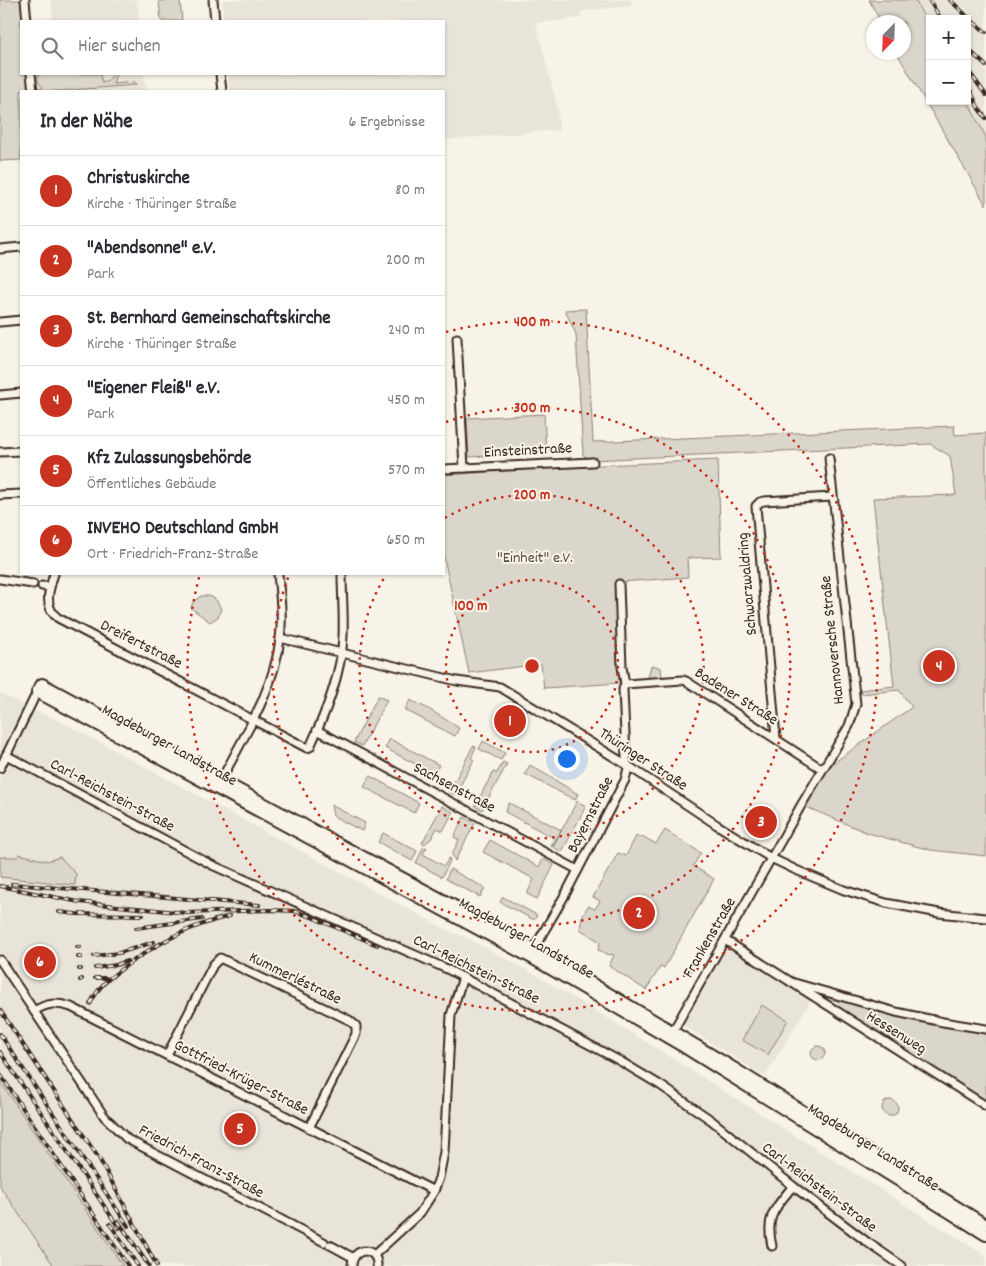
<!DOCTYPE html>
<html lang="de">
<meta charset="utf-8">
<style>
body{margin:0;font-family:Dekko,sans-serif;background:#f2f2f3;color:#2b2b33}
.controls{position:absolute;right:15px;top:15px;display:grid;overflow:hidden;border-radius:0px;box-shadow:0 1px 4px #0004}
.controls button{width:45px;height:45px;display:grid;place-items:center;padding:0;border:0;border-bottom:1px solid #e1e1e2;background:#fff;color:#2b2b33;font:25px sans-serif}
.compass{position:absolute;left:866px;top:15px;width:45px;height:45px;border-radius:50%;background:#fff;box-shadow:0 1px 4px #0004;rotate:203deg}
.you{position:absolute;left:566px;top:758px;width:18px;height:18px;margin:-12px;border:4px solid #fff;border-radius:50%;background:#1a73e8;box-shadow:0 0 0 8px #1a73e833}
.badge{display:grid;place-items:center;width:32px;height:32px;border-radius:50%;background:#c8321e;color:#fff;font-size:16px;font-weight:700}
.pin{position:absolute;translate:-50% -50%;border:2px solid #fff;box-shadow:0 1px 5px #0006}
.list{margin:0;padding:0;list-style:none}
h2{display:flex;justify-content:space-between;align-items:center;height:65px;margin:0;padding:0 20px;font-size:21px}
h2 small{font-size:16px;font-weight:400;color:#7c7c81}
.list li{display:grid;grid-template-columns:32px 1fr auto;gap:15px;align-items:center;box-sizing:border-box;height:70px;padding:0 20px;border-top:1px solid #e1e1e2}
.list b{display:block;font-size:19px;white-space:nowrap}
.list p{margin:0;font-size:16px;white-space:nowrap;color:#7c7c81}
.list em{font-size:16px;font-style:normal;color:#7c7c81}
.icon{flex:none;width:28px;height:28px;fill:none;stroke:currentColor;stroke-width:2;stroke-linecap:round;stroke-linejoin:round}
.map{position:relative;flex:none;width:986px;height:1266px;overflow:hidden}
.search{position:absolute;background:#fff;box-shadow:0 1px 4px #0004;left:20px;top:20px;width:425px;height:55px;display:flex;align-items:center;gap:12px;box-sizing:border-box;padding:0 18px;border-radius:0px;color:#7c7c81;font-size:19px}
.panel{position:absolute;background:#fff;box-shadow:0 1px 4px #0004;left:20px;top:90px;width:425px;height:485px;border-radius:0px}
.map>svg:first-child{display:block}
.built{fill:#e9e4d9}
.green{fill:#dbd6cb;stroke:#8b8074}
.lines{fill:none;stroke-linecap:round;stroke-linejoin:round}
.minor-casing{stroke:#3b2a1e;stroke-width:11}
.primary-casing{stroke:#3b2a1e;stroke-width:14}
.minor{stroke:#f7f3e8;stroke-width:7}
.primary{stroke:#f7f3e8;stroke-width:10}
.rail-casing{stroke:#3b2a1e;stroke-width:4}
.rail{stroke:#f7f3e8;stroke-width:2;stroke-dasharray:5.5;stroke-linecap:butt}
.ring{fill:none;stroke:#c8321e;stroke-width:2.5;stroke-dasharray:2.5 5}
.labels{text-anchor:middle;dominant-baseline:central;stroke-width:4;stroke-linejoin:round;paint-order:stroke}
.street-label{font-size:16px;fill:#3b2a1e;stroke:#f7f3e8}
.park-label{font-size:16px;fill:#5b4c41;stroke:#f7f3e8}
.centre{fill:#c8321e;stroke:#f7f3e8;stroke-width:2.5}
.ring-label{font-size:15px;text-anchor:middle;font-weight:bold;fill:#c8321e;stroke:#f7f3e8;stroke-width:4;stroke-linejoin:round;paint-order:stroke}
</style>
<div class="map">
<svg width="986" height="1266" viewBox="0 0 986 1266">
<rect width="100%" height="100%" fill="#f7f3e8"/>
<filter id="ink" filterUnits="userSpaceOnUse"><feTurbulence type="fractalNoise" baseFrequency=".02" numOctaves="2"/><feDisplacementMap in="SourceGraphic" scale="10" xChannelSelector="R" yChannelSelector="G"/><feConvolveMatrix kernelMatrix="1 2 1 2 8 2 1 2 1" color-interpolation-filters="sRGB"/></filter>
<g filter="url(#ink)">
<!-- built -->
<g class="built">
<polygon points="51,0 137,0 139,21 36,21 36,20 53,18"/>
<polygon points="222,0 631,0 632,6 581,11 581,18 536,23 557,107 559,130 444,140 444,91 230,91 228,74 444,74 444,21 224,21"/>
<polygon points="915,0 986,0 986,137 967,100 967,19 930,19 930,28"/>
<polygon points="35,74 144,74 146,91 37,91"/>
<polygon points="0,693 37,712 54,718 451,932 465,937 531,972 640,1038 986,1256 986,1266 0,1266"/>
<polygon points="727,948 785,982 811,1000 765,1077 683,1025"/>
</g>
<!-- green -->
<g class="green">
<polygon points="0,0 22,0 24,21 21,21 21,74 29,74 30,91 21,91 21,160 0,161"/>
<polygon points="180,0 182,21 161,21 159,1"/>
<polygon points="869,0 915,0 930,28 930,101 967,100 986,137 986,205 897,53 904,52 904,22 881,22"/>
<polygon points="38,74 100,74 102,83 108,81 113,74 116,74 113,84 135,82 136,85 59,91 38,91 38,89 43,88 38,81"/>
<polygon points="586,309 593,442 954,426 955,435 986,433 986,856 930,850 868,833 806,807 828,767 912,707 899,690 861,694 860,690 894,686 873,498 956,495 950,456 930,444 592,460 583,455 576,334 565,310"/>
<polygon points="544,414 546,453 469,457 467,418"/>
<polygon points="718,460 721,557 687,558 688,577 621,582 620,683 544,688 541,664 469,673 444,558 444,475 580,466"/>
<path d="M 201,596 C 213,595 216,598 221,609 L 218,617 L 210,622 L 191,608 L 193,602 Z"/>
<polygon points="653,665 661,668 662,676 660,678 648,678 651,666"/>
<polygon points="378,696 387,700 362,746 354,742"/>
<polygon points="410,700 427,708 459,728 455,736 405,710"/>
<polygon points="390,739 439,765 434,774 385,748"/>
<polygon points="483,741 505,753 501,760 479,749"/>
<polygon points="473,746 476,747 471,758 474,760 455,795 449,792"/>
<polygon points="503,762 507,764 482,810 475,806 493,772 497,773"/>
<polygon points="530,765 578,794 575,800 525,774"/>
<polygon points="370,776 419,803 414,813 364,787"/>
<polygon points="577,801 586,806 562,852 553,847"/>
<polygon points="509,803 561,830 552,847 551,846 554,838 505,812"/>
<polygon points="331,805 365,823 362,831 333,816"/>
<polygon points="442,806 453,812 443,831 437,828 431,839 424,844 422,843"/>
<polygon points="464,817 475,823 455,861 452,854 459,840 454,837"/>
<polygon points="665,830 701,853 693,866 714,879 664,968 661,966 646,990 609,966 614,955 611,954 610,955 598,950 600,942 580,929 582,917 588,906 595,909 600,901 593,897 618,853 626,856 636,836 640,838 642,836 656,844"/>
<polygon points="383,833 417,851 412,861 378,842"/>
<polygon points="490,840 539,867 543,859 554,865 537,899 527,894 534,879 483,852"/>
<polygon points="427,847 423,854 444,866 449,858 450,861 442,877 416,863 423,848"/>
<polygon points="19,854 47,861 60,857 76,874 75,885 0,877 0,857 17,857"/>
<polygon points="450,869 485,888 480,897 446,879"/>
<polygon points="503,897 537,915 534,920 500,902"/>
<polygon points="816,991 986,1030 986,1101 815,995"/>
<polygon points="762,1005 788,1020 768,1055 742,1040"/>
<circle cx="818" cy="1053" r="7"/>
<polygon points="0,1081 123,1266 54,1266 0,1186"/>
<circle cx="890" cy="1108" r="8"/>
</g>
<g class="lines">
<defs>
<g id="minor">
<polyline points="25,0 27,21"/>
<polyline points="213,0 215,21"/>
<polyline points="31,74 33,91"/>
<polyline points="220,74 222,91"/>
<polyline points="0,249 21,247"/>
<polyline points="0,322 21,320"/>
<polyline points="457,338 464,468"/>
<polyline points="0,395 21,393"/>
<polyline points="0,452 21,451"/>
<polyline points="444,469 593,462"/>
<polyline points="0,495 21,494"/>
<path d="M 54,574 C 49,589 43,607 58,618 L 307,748 L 310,747 C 325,714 342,673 343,636 C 344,615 342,594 342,574"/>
<polyline points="0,579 33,584"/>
<polyline points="42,586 50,587"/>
<polyline points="280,638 457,681 500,687 627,765 717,825 771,858 796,870 844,890 886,903 939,913 986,918"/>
<polyline points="625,684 683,680 686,681 822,769"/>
<polyline points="317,730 578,870"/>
<polyline points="776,738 756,506 760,502 764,501 832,497"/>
<polyline points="6,755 212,865 447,969 620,1061 660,1085 711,1120 793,1186 867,1242 902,1266"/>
<polyline points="0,768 37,692"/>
<path d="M 220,782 C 244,736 274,691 280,639 C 283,617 280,595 278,574"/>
<polyline points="725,940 791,982"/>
<polyline points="532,952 566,893 625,780 628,768 626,757 623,689 625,684 622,667 619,584"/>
<polyline points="0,960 104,1116 127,1139 324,1242"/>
<path d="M 34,1011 C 47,1003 57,1002 71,1007 L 434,1191"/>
<polyline points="986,1029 943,1022 896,1012 791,982 986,1106"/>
<polyline points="673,1031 803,802 849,726 856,704 829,458"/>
<polyline points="167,1055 213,965 220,958 349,1020 356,1026 356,1034 309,1128"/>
<polyline points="330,1245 354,1258"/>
<path d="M 772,1246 C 765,1216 775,1208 793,1186"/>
<polyline points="374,1255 420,1213 434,1191 439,1178 444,1152 451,1015 463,977"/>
<path d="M 352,1266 C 352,1246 378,1246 377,1266"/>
</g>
<polyline id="primary" points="986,1225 727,1064 534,949 42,684 37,692 530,957 684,1047 986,1235"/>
</defs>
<!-- minor casing -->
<use href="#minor" class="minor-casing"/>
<!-- primary casing -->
<use href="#primary" class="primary-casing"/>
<!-- minor -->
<use href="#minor" class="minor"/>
<!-- primary -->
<use href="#primary" class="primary"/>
<defs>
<g id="rail">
<polyline points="929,0 941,19"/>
<polyline points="950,0 972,21 986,32"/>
<polyline points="967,48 986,66"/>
<polyline points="967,69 986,95"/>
<polyline points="967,83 979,109 986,118"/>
<polyline points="12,884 259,905"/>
<polyline points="0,886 79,902 186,913 271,910 294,911 309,916 377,945"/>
<polyline points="59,912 76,914 143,915"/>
<polyline points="136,928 202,919"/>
<polyline points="77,947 80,947"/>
<polyline points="94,956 119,953 154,942"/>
<polyline points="78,957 81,957"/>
<polyline points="95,968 116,965 127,961"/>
<polyline points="79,969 81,969"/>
<polyline points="95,978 106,978"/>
<polyline points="80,980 82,979"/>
<path d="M 90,1004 C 93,999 96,993 100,988 C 108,978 119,971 130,963 C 163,940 190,926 230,916"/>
<polyline points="0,1010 100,1160 157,1266"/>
<polyline points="0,1034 128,1226"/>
<polyline points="0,1052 119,1228"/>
<polyline points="0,1074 128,1266"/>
<polyline points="118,1221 149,1266"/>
<polyline points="110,1224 138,1266"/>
</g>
</defs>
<!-- rail casing -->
<use href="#rail" class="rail-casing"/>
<!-- rail -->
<use href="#rail" class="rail"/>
</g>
</g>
<!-- distance rings -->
<g class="ring">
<circle cx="532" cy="666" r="86"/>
<path d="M445 518A172 172 0 1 1 386 575"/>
<path d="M446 422A259 259 0 1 1 289 575"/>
<path d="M446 332A345 345 0 1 1 200 574"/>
</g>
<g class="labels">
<!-- street labels -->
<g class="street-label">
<text transform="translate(528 451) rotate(-3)">Einsteinstraße</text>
<text transform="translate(748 584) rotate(-95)">Schwarzwaldring</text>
<text transform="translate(833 640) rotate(-96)">Hannoversche Straße</text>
<text transform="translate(141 645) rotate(27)">Dreifertstraße</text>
<text transform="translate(736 697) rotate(32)">Badener Straße</text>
<text transform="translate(169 746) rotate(29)">Magdeburger Landstraße</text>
<text transform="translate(643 760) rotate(33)">Thüringer Straße</text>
<text transform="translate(454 788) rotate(28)">Sachsenstraße</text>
<text transform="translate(112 796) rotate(28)">Carl-Reichstein-Straße</text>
<text transform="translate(591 815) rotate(-63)">Bayernstraße</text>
<text transform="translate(710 938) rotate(-60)">Frankenstraße</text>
<text transform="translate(526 939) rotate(29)">Magdeburger Landstraße</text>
<text transform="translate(476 970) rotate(26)">Carl-Reichstein-Straße</text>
<text transform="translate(295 979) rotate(26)">Kummerléstraße</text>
<text transform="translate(896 1033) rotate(32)">Hessenweg</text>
<text transform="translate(241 1078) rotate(27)">Gottfried-Krüger-Straße</text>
<text transform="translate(873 1148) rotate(32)">Magdeburger Landstraße</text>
<text transform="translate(201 1162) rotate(28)">Friedrich-Franz-Straße</text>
<text transform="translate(819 1188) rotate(37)">Carl-Reichstein-Straße</text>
</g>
<!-- park labels -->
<g class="park-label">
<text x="535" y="558">"Einheit" e.V.</text>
</g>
</g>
<circle cx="532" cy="666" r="8" class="centre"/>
<g class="ring-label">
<text x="532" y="326">400 m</text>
<text x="532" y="412">300 m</text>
<text x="532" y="499">200 m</text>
<text x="471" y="610">100 m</text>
</g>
</svg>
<div class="controls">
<button>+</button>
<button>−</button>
</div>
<svg class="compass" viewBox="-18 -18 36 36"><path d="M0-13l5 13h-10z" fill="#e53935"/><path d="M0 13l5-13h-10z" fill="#7c7c81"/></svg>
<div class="you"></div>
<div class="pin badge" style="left:510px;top:721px">1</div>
<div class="pin badge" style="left:639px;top:913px">2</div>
<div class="pin badge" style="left:761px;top:822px">3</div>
<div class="pin badge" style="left:939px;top:666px">4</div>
<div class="pin badge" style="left:240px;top:1129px">5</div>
<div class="pin badge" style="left:40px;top:962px">6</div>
<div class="search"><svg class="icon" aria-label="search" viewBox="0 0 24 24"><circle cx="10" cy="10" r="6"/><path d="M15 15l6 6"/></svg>Hier suchen</div>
<section class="panel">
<h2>In der Nähe<small>6 Ergebnisse</small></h2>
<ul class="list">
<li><span class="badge">1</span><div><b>Christuskirche</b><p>Kirche · Thüringer Straße</p></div><em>80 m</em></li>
<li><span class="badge">2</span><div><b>&quot;Abendsonne&quot; e.V.</b><p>Park</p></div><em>200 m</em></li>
<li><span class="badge">3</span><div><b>St. Bernhard Gemeinschaftskirche</b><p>Kirche · Thüringer Straße</p></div><em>240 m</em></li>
<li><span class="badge">4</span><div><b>&quot;Eigener Fleiß&quot; e.V.</b><p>Park</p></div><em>450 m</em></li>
<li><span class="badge">5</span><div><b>Kfz Zulassungsbehörde</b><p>Öffentliches Gebäude</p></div><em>570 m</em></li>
<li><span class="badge">6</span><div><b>INVEHO Deutschland GmbH</b><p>Ort · Friedrich-Franz-Straße</p></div><em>650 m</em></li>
</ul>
</section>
</div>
